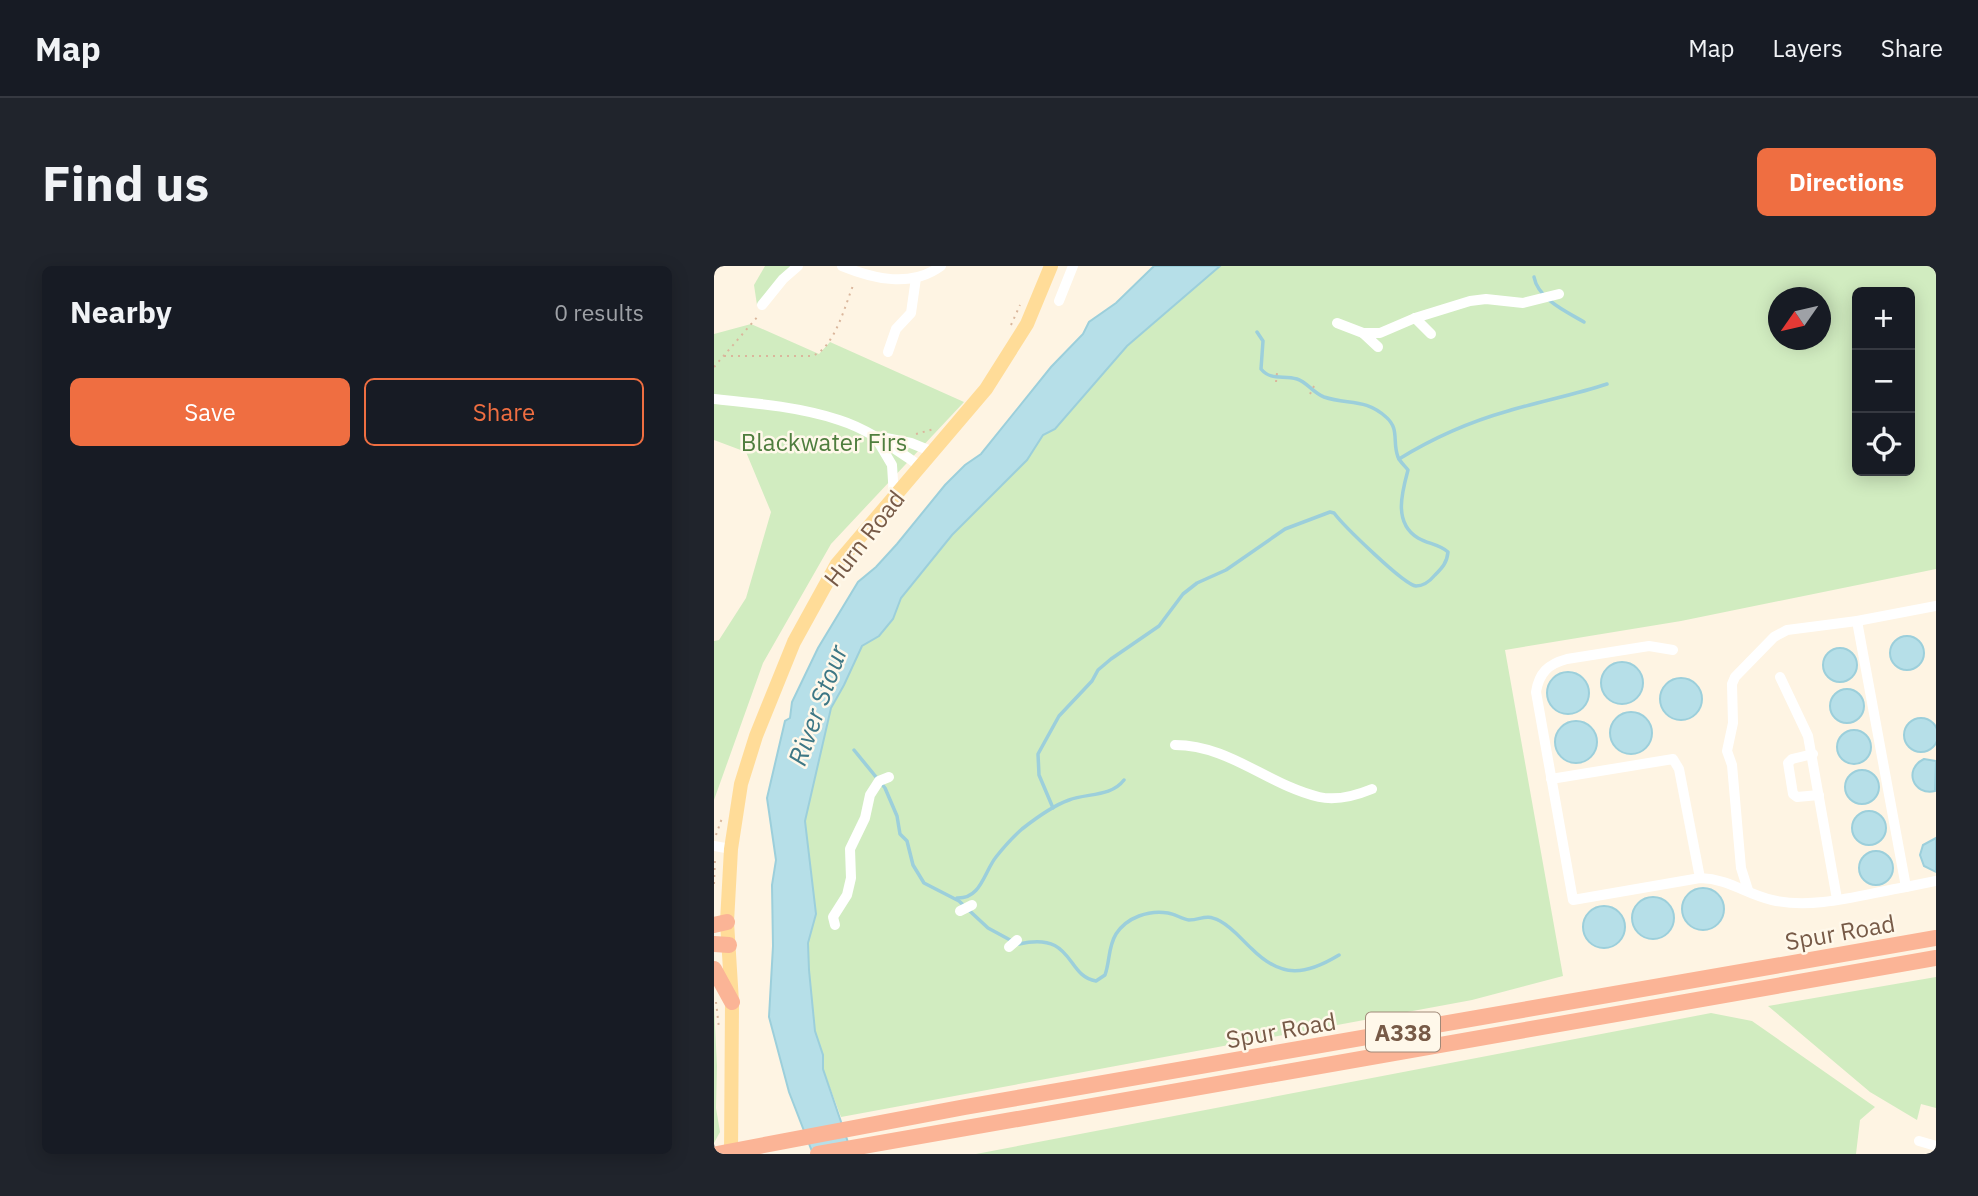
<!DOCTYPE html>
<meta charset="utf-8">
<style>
body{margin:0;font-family:"IBM Plex Sans",sans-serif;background:#20242c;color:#f1f3f6}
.controls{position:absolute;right:21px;top:21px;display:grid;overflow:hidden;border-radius:10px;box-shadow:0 4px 18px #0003}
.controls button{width:63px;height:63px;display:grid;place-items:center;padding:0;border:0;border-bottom:2px solid #363941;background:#171b24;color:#f1f3f6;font:35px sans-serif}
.compass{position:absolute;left:1054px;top:21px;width:63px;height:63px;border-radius:50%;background:#171b24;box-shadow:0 4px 18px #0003;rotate:236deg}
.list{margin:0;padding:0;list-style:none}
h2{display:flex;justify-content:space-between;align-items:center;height:91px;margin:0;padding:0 28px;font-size:30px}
h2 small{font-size:23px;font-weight:400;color:#9ea1a6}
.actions{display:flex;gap:14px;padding:21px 28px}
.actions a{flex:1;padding:16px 0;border:2px solid #ef6e41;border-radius:10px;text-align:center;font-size:24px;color:#ef6e41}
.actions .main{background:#ef6e41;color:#fff}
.icon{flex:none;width:38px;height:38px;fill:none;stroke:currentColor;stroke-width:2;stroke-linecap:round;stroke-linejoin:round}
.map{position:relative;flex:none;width:1222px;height:888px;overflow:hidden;border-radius:10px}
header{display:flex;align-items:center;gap:42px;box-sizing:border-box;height:98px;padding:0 35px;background:#171b24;border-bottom:2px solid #363941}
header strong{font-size:33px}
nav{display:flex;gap:38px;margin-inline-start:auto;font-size:24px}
.intro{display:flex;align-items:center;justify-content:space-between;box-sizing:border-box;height:168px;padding:0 42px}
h1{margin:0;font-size:49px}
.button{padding:18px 32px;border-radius:10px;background:#ef6e41;color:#fff;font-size:24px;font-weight:700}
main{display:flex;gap:42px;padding:0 42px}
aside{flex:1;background:#171b24;border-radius:10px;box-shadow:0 4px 18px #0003}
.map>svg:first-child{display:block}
.green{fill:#d1ecc0;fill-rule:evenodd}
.water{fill:#b6dfe8;stroke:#9ccfdb;stroke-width:2}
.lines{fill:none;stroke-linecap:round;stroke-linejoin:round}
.stream{stroke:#9ccfdb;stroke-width:3.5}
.path{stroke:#dab69c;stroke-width:2;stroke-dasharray:2 5;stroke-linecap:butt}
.minor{stroke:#fff;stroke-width:10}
.major{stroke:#ffdc98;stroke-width:14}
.highway{stroke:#fbb496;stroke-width:16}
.labels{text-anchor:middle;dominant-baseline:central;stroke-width:5;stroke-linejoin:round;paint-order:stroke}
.shield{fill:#fff8ea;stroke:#a08978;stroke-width:2}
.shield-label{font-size:23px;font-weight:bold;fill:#775a47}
.park-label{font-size:24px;fill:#4f7e3e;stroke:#fff8ea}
.street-label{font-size:24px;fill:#775a47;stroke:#fff8ea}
.water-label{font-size:26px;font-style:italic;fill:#3d7785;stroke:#fff8ea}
</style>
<header>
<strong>Map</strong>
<nav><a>Map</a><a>Layers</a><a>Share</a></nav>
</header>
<div class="intro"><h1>Find us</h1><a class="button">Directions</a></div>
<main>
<aside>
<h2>Nearby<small>0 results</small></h2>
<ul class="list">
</ul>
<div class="actions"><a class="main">Save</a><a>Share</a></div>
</aside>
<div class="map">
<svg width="1222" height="888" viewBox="0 0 1222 888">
<rect width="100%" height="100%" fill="#fef4e3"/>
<!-- green -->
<g class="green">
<polygon points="51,0 77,0 43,39 40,19"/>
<path d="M 506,0 L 1222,0 L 1222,303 L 967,355 L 791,384 L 849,710 L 758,734 L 127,851 L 109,803 L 109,789 L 101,765 L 95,704 L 94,677 L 102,648 L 91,555 L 117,442 L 130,419 L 148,380 L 179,353 L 187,332 L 238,269 L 313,194 L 329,169 L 341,163 L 413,80 ZM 1143,26 L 1196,26 L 1196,205 L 1143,205 ZM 1064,32 L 1106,32 L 1106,74 L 1064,74 Z"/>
<polygon points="37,58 105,88 116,76 250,136 117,278 49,397 0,534 0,375 5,374 32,332 57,246 32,186 0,174 0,68"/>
<polygon points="1222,711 1222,842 1207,838 1203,854 1156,826 1054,740"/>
<polygon points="0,738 3,800 2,842 6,866 0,877"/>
<polygon points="997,747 1038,755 1161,841 1146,854 1142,888 262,888"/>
</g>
<!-- water -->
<g class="water">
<polygon points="440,0 506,0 413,80 341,163 329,169 313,194 238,269 187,332 179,353 165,370 148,380 130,419 117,442 91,555 102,648 94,677 95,704 101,765 109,789 109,803 138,888 99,888 75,826 55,751 59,680 58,619 62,594 53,532 71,455 76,452 78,436 104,382 144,316 162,301 183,278 231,219 251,199 267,188 337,101 369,68 375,56 402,37"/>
<circle cx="1193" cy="387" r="17"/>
<circle cx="1126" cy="399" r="17"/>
<circle cx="908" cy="417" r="21"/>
<circle cx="854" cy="427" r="21"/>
<circle cx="967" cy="433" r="21"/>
<circle cx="1133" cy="440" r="17"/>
<circle cx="917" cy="467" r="21"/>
<circle cx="1207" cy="469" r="17"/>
<circle cx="862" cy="476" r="21"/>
<circle cx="1140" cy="481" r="17"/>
<path d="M 1210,493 L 1222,495 L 1221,525 C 1199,530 1189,503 1210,493 Z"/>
<circle cx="1148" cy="521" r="17"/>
<circle cx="1155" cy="562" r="17"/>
<polygon points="1222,572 1222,606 1210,600 1206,589 1209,579"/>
<circle cx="1162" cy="602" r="17"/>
<circle cx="989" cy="643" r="21"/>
<circle cx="939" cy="652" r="21"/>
<circle cx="890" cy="661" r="21"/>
</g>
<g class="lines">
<!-- stream -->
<g class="stream">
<path d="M 820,11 C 824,33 853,46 870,56"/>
<path d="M 685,193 C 719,172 755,156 794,145 C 827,135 860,129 893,118"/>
<polyline points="140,484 171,522 183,550 186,568 193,575 199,599 210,617 245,635 274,662 298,675"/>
<path d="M 339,542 L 325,509 L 324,488 L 345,450 L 378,415 L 384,404 L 397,393 L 445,360 L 469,328 L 483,317 L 512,304 L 571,263 L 616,246 L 620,247 C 629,259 690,319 702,320 C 709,320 716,315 721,309 C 728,302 733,297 734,286 C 725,278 714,278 704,272 C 679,257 688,226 694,204 C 691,200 686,196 684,191 C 678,176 686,163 672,151 C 651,132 634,139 610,131 C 599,127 593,116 583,113 C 569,109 557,115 547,103 L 549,75 L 543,66"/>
<path d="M 243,632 C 267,633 270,606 282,591 C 290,581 299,571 308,563 C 322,552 338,540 355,534 C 373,527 397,531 410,514"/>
<path d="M 305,678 C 361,665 351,710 382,715 L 391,709 C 396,695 394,681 402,668 C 413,651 435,644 454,647 C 461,648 468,653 475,654 C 488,654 491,647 506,655 C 519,662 527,673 538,683 C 568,713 592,709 625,689"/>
</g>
<!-- path -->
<g class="path">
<polyline points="297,59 306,39"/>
<path d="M 10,90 L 98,90 C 121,82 131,39 140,17"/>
<polyline points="0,101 45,49"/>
<polyline points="562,116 563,107"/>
<polyline points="596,128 600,120"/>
<polyline points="202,168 220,163"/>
<polyline points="2,569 8,552"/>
<polyline points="0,618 1,592"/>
<polyline points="2,736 5,762"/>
</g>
<!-- minor -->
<g class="minor">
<path d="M 128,0 C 160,13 197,22 227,0"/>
<polyline points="345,35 359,0"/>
<polyline points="48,39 69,13 84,0"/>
<polyline points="701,52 717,68"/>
<polyline points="623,57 649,67 666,67 701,52 756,35 772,33 809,37 845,28"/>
<polyline points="649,67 664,81"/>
<polyline points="174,86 182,63 197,47 202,12"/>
<path d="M 0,133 C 40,137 86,141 125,154 C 154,163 181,183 206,200"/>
<polyline points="167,171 197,177 219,186"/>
<polyline points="162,172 178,199 180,231"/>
<polyline points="1143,355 1192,621 1222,615"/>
<path d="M 959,384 L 935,380 L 853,393 C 834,398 825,407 822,426 L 859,634 L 986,612 C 1016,613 1031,628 1058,634 C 1101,644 1150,628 1192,621"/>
<polyline points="1066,411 1094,470 1123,633"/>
<path d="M 461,479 C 515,479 554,519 605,531 C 623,535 641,530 658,523"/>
<polyline points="1099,488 1078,493 1074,497 1079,528 1083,531 1105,529"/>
<polyline points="837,513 959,493 965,503 986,612"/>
<polyline points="0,580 17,583"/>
<polyline points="1034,624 1027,602 1018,499 1013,485 1019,457 1018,418 1021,411 1060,371 1073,364 1143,355 1222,340"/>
<polyline points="246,645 258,639"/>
<polyline points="121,659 119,651 133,629 137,612 136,583 151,552 156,529 165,515 175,511"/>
<polyline points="295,681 303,674"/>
<polyline points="1205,875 1222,880"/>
</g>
<!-- major -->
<polyline class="major" points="17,888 18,736 13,656 17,583 27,518 42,470 80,376 123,298 272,123 313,58 337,0"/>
<!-- highway -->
<g class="highway">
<polyline points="0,659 13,656"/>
<polyline points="0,678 15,679"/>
<polyline points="0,703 18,736"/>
<polyline points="3,888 251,841 1222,672"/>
<polyline points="104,888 1222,692"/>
</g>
</g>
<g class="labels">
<!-- shield labels -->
<rect class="shield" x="652" y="746.5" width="74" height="39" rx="5"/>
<g class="shield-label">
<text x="689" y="766">A338</text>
</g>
<!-- park labels -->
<g class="park-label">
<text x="110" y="176">Blackwater Firs</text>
</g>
<!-- street labels -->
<g class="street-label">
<text transform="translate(150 272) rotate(-52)">Hurn Road</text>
<text transform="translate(1126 666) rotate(-10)">Spur Road</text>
<text transform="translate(567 764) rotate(-10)">Spur Road</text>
</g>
<!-- water labels -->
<g class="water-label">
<text transform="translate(103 439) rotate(-70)">River Stour</text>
</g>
</g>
</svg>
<div class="controls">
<button>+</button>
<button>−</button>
<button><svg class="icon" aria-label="locate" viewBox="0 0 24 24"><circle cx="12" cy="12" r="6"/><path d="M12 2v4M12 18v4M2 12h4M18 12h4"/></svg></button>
</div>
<svg class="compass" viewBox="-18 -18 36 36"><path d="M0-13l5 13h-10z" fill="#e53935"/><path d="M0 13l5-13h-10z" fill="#9ea1a6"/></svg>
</div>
</main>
